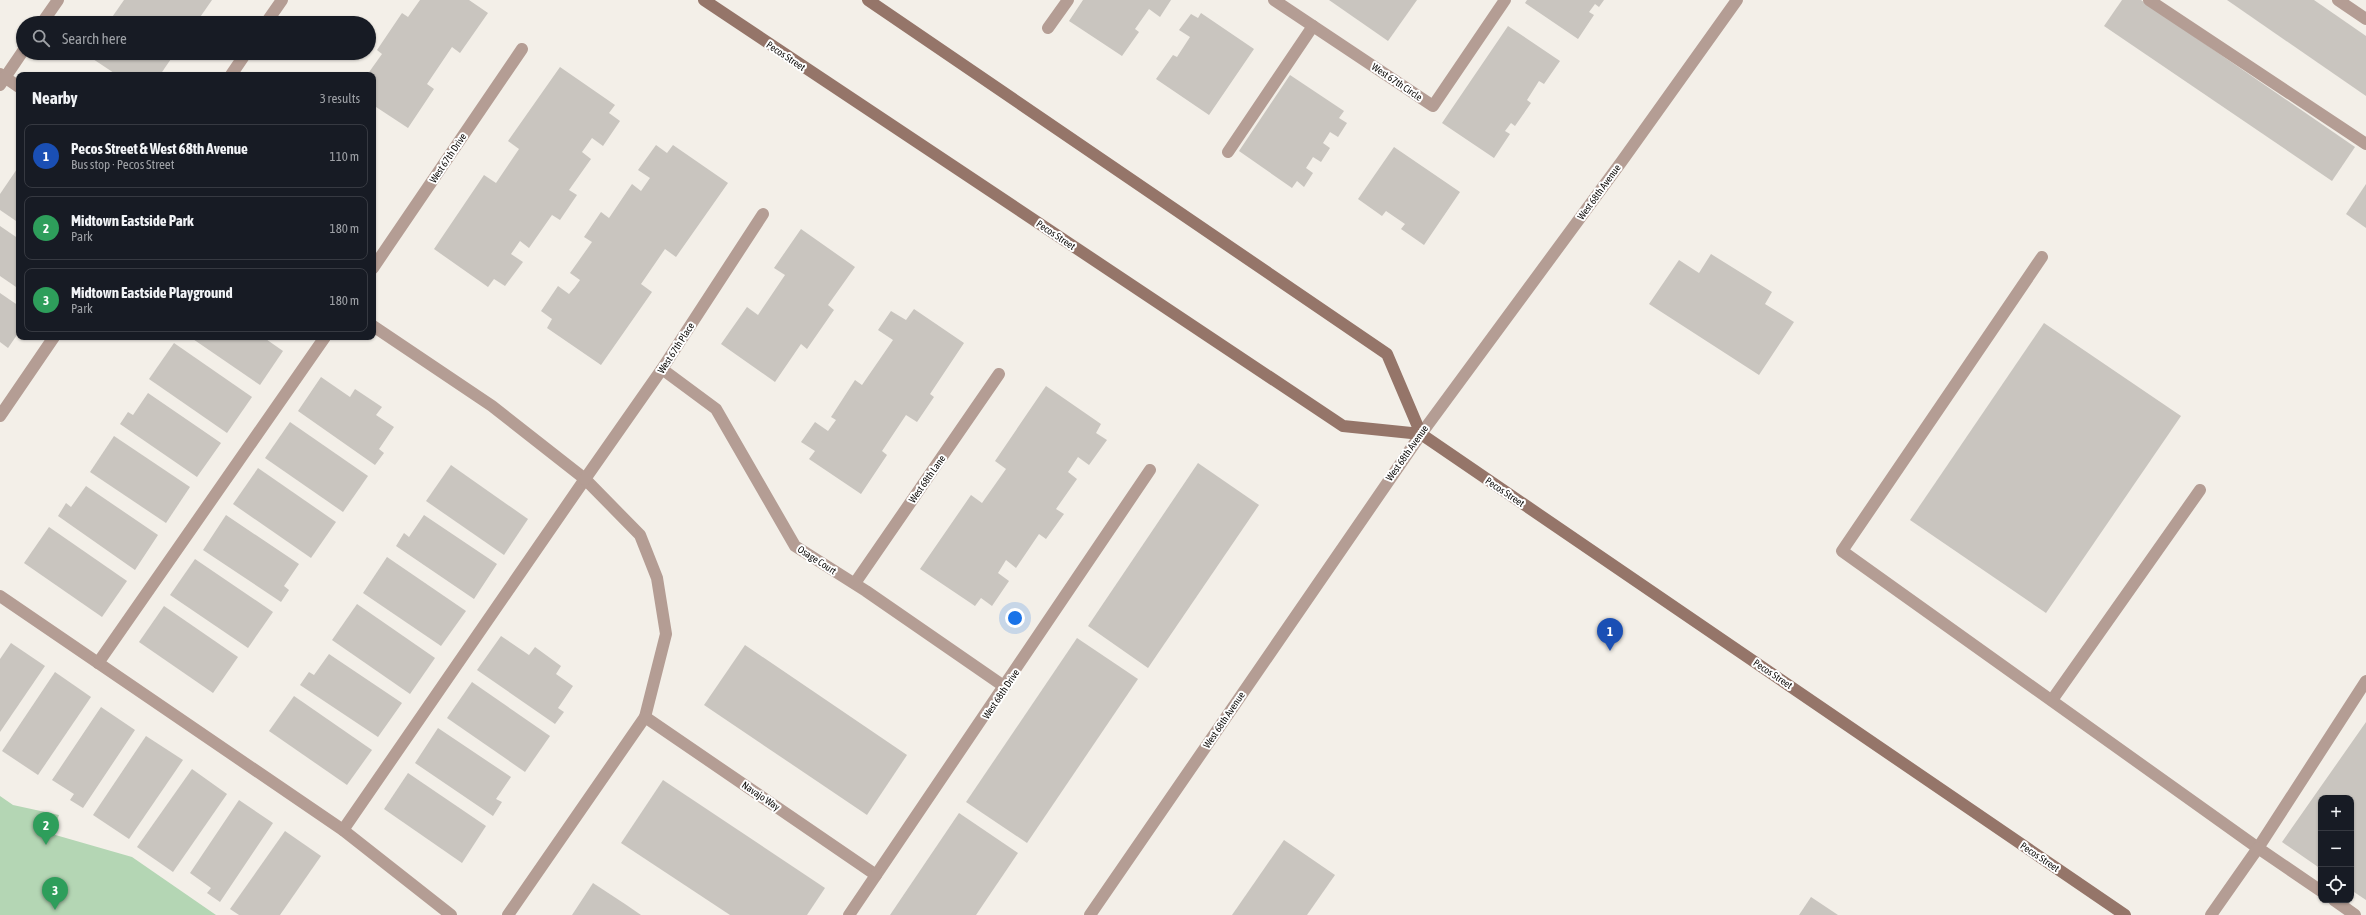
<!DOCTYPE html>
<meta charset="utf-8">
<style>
body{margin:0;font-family:"Asap Condensed",sans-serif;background:#242831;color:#f1f3f6}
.controls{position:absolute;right:12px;bottom:12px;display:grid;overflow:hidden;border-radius:8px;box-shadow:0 1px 3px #0004}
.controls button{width:36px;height:36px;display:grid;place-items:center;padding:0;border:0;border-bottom:1px solid #363941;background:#171b24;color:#f1f3f6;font:20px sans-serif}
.you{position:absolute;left:1015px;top:618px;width:14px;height:14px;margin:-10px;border:3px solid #fff;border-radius:50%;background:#1a73e8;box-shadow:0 0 0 6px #1a73e833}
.badge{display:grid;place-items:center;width:26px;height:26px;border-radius:50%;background:#2563eb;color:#fff;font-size:13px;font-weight:700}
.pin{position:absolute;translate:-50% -33px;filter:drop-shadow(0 1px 2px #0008)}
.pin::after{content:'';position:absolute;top:21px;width:14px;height:12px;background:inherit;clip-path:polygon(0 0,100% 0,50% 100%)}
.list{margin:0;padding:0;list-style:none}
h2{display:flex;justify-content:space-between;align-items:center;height:52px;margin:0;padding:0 16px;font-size:17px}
h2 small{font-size:13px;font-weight:400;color:#9ea1a6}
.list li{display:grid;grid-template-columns:26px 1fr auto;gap:12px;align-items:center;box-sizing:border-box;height:64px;margin:0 8px 8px;padding:0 8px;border:1px solid #363941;border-radius:8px}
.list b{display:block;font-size:15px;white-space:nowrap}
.list p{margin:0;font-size:13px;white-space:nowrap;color:#9ea1a6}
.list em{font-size:13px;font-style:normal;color:#9ea1a6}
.icon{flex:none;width:22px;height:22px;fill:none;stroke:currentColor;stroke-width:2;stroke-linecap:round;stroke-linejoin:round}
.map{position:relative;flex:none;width:2366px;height:915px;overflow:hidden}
.search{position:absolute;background:#171b24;box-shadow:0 1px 3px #0004;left:16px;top:16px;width:360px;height:44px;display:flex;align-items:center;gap:10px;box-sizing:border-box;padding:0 14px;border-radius:22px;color:#9ea1a6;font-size:15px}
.panel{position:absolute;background:#171b24;box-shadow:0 1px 3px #0004;left:16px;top:72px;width:360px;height:268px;border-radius:8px}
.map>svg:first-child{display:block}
.green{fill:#b4d6b4}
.building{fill:#c9c5bf}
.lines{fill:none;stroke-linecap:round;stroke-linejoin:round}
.service{stroke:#b49d94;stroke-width:12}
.minor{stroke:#b49d94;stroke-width:12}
.tertiary{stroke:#b49d94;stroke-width:12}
.secondary{stroke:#957569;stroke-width:12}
.labels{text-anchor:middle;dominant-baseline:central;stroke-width:4;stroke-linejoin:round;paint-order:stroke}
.street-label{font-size:10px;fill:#0e0c0a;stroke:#fff}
</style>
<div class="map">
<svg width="2366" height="915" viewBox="0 0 2366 915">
<rect width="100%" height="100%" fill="#f3efe8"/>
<!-- green -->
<polygon class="green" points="0,796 13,805 59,815 52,834 132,857 216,915 0,915"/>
<!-- building -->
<g class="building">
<polygon points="124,0 212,0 196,23 108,23"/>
<polygon points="420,0 469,0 488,13 460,53 452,47 427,84 434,89 408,128 373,105 373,75 367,75 382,54 377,50 402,13 408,17"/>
<polygon points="1083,0 1171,0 1160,17 1149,9 1135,29 1139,32 1122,56 1069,21"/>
<polygon points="1329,0 1417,0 1388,41"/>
<polygon points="1527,0 1604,0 1599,7 1595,4 1589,12 1594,15 1578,39 1525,3"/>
<polygon points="2122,0 2141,0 2355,147 2332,181 2104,26"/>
<polygon points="2227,0 2314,0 2366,36 2366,96"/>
<polygon points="1201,13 1254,49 1209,115 1156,79 1173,55 1177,57 1190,37 1179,30 1191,14 1198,18"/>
<polygon points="1508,26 1560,61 1544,84 1539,81 1527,100 1531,103 1515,126 1511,123 1505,131 1510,134 1494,158 1442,123"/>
<polygon points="88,53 175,53 160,75 117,75 87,55"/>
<polygon points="560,67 615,105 609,113 620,121 603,146 592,138 582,152 591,159 569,190 577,195 560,220 552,215 529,248 520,241 511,254 523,262 505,286 494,279 488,287 434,249 484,175 496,183 519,149 508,141"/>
<polygon points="1290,75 1344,111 1339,118 1347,123 1338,137 1330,132 1323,143 1330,148 1321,162 1313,157 1306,168 1313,173 1304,187 1297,181 1292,188 1239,151"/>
<polygon points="656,145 667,153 673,145 728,183 676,257 665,249 641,284 652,292 601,365 547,328 552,319 541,311 558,286 569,294 575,287 580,280 570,273 592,242 584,237 601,212 609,218 632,184 641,191 650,178 638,170"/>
<polygon points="1394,147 1460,192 1424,245 1401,229 1405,224 1386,211 1382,216 1358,199"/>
<polygon points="17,169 19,170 19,223 0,210 0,194"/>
<polygon points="2366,184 2366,228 2346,214"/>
<polygon points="0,226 19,239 19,289 0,276"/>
<polygon points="801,229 855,267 828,305 834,310 807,349 801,344 775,382 721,344 747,307 758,315 785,275 774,268"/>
<polygon points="1711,254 1772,292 1765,304 1794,322 1759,375 1649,304 1679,260 1699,273"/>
<polygon points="0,293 19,306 19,332 8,348 0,342"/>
<polygon points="914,309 964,343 930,394 934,397 917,422 906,415 882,451 887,455 861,494 809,459 815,451 801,442 815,422 828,431 836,420 831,417 855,380 862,385 893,340 878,330 891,311 906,320"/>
<polygon points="2044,323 2181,416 2046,613 1910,520"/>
<polygon points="190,337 263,337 283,351 260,385"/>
<polygon points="174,343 252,397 227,433 149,379"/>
<polygon points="321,377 350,397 355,389 382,407 376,415 394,427 379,449 384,453 375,465 298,411"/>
<polygon points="1046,386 1101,424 1096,433 1107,440 1089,465 1078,457 1068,472 1077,479 1056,509 1064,514 1046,539 1039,534 1016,568 1006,560 998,573 1009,581 992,606 981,598 975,606 920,569 971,495 982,503 1006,469 995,461"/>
<polygon points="148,393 221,443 197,477 120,424 128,412 133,415"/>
<polygon points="290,422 368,476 343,512 265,458"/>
<polygon points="114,436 190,487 166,523 90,472"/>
<polygon points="1198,463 1259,505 1148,668 1088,626"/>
<polygon points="451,465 528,519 504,555 426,501"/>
<polygon points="258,468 336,522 311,558 233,504"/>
<polygon points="86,486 158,535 135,570 58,516 66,503 71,507"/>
<polygon points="226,515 299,564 284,586 289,590 281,602 203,550"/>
<polygon points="424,515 497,564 474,599 396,546 404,533 409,537"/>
<polygon points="49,527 127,581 102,617 24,563"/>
<polygon points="387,557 466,611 441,646 363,593"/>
<polygon points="195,559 273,612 248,648 170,595"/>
<polygon points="357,604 435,658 410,694 332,640"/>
<polygon points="164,606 238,657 213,693 139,642"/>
<polygon points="501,636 529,655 535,647 561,666 556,674 573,686 558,708 564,712 555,724 477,670"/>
<polygon points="1077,638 1138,679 1027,843 966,802"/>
<polygon points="11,643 45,666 0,732 0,659"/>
<polygon points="745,645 907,755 867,815 704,705"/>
<polygon points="329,654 402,703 378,737 300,685 309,672 314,675"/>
<polygon points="55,672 91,697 38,775 2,751"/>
<polygon points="472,682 550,736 525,772 447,718"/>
<polygon points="294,696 372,750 347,785 269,731"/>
<polygon points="101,707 135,730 83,808 70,800 74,794 52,780"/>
<polygon points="2366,722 2366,900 2351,890 2351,798 2321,798 2321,869 2282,842"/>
<polygon points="438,728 511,777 496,799 502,802 493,816 415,763"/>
<polygon points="146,736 183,760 129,839 93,815"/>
<polygon points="192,769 227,794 173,872 137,847"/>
<polygon points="408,773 486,826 462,863 384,809"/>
<polygon points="663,780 825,888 807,915 730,915 621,843"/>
<polygon points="239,800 273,823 220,902 207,893 211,888 190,873"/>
<polygon points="959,813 1018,853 976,915 890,915"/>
<polygon points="285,831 321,856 280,915 239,915 230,909"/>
<polygon points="1284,840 1335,875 1307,915 1232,915"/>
<polygon points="593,883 625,904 641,915 572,915"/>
<polygon points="1811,897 1838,915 1799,915"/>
</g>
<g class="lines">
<!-- service -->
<g class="service">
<polyline points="2149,0 2366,144"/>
<polyline points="2338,0 2366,19"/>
<polyline points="1048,28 1068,0"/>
<polyline points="1228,152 1313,26"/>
<polyline points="2042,257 1842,551 2258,848 2366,681"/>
<polyline points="0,416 54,337"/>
<polyline points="0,596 343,830 451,915"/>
<polyline points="98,663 325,337"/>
<polyline points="2052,700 2200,490"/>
<polyline points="343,830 585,479"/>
<polyline points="2334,900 2355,915"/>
<polyline points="2211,915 2258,848 2321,891"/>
</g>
<!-- minor -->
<g class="minor">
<polyline points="1274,0 1433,106 1505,0"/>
<polyline points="42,23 58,0"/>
<polyline points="266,23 282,0"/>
<polyline points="0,74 19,87"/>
<polyline points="231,75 246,53"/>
<polyline points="0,85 23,51"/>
<polyline points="373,268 522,49"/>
<polyline points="373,326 492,406 585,479 640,535 657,578 666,634 645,717 508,915"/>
<polyline points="662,369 716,409 795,546 866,591 1005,687"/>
<polyline points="585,479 662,369 763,214"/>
<polyline points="855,583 999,374"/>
<polyline points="645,717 876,875"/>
<polyline points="849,915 1150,470"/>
<polyline points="1090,915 1421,434"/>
</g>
<!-- tertiary -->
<polyline class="tertiary" points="1421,434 1622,161 1737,0"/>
<!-- secondary -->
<g class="secondary">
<polyline points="704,0 1343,426 1421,434 2125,915"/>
<polyline points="868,0 1387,354 1421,434"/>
</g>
</g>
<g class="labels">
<!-- street labels -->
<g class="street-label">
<text transform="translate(786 56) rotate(34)">Pecos Street</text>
<text transform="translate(1397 82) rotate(34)">West 67th Circle</text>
<text transform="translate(448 158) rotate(-56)">West 67th Drive</text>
<text transform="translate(1599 192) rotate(-54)">West 68th Avenue</text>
<text transform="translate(1056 235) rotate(34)">Pecos Street</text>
<text transform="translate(676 348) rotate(-57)">West 67th Place</text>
<text transform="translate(1407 453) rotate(-55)">West 68th Avenue</text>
<text transform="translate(927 479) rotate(-55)">West 68th Lane</text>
<text transform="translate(1505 492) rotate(34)">Pecos Street</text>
<text transform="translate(817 560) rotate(33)">Osage Court</text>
<text transform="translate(1773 674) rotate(34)">Pecos Street</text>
<text transform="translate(1001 694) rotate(-56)">West 68th Drive</text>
<text transform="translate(1224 720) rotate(-56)">West 68th Avenue</text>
<text transform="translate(761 796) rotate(34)">Navajo Way</text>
<text transform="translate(2040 857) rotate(34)">Pecos Street</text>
</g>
</g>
</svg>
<div class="controls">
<button>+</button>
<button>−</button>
<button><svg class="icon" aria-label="locate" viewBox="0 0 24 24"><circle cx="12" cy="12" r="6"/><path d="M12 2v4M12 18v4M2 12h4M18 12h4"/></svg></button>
</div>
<div class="you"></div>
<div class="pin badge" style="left:1610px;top:651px;background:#1a4fb4">1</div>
<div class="pin badge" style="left:46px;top:845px;background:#2e9e5b">2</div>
<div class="pin badge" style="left:55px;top:910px;background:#2e9e5b">3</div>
<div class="search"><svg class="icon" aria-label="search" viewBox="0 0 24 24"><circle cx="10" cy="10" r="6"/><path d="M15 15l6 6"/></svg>Search here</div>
<section class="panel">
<h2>Nearby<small>3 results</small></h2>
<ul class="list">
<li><span class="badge" style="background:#1a4fb4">1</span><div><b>Pecos Street &amp; West 68th Avenue</b><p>Bus stop · Pecos Street</p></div><em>110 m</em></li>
<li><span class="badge" style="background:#2e9e5b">2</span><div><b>Midtown Eastside Park</b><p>Park</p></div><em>180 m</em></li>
<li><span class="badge" style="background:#2e9e5b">3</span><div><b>Midtown Eastside Playground</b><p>Park</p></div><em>180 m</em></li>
</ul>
</section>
</div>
